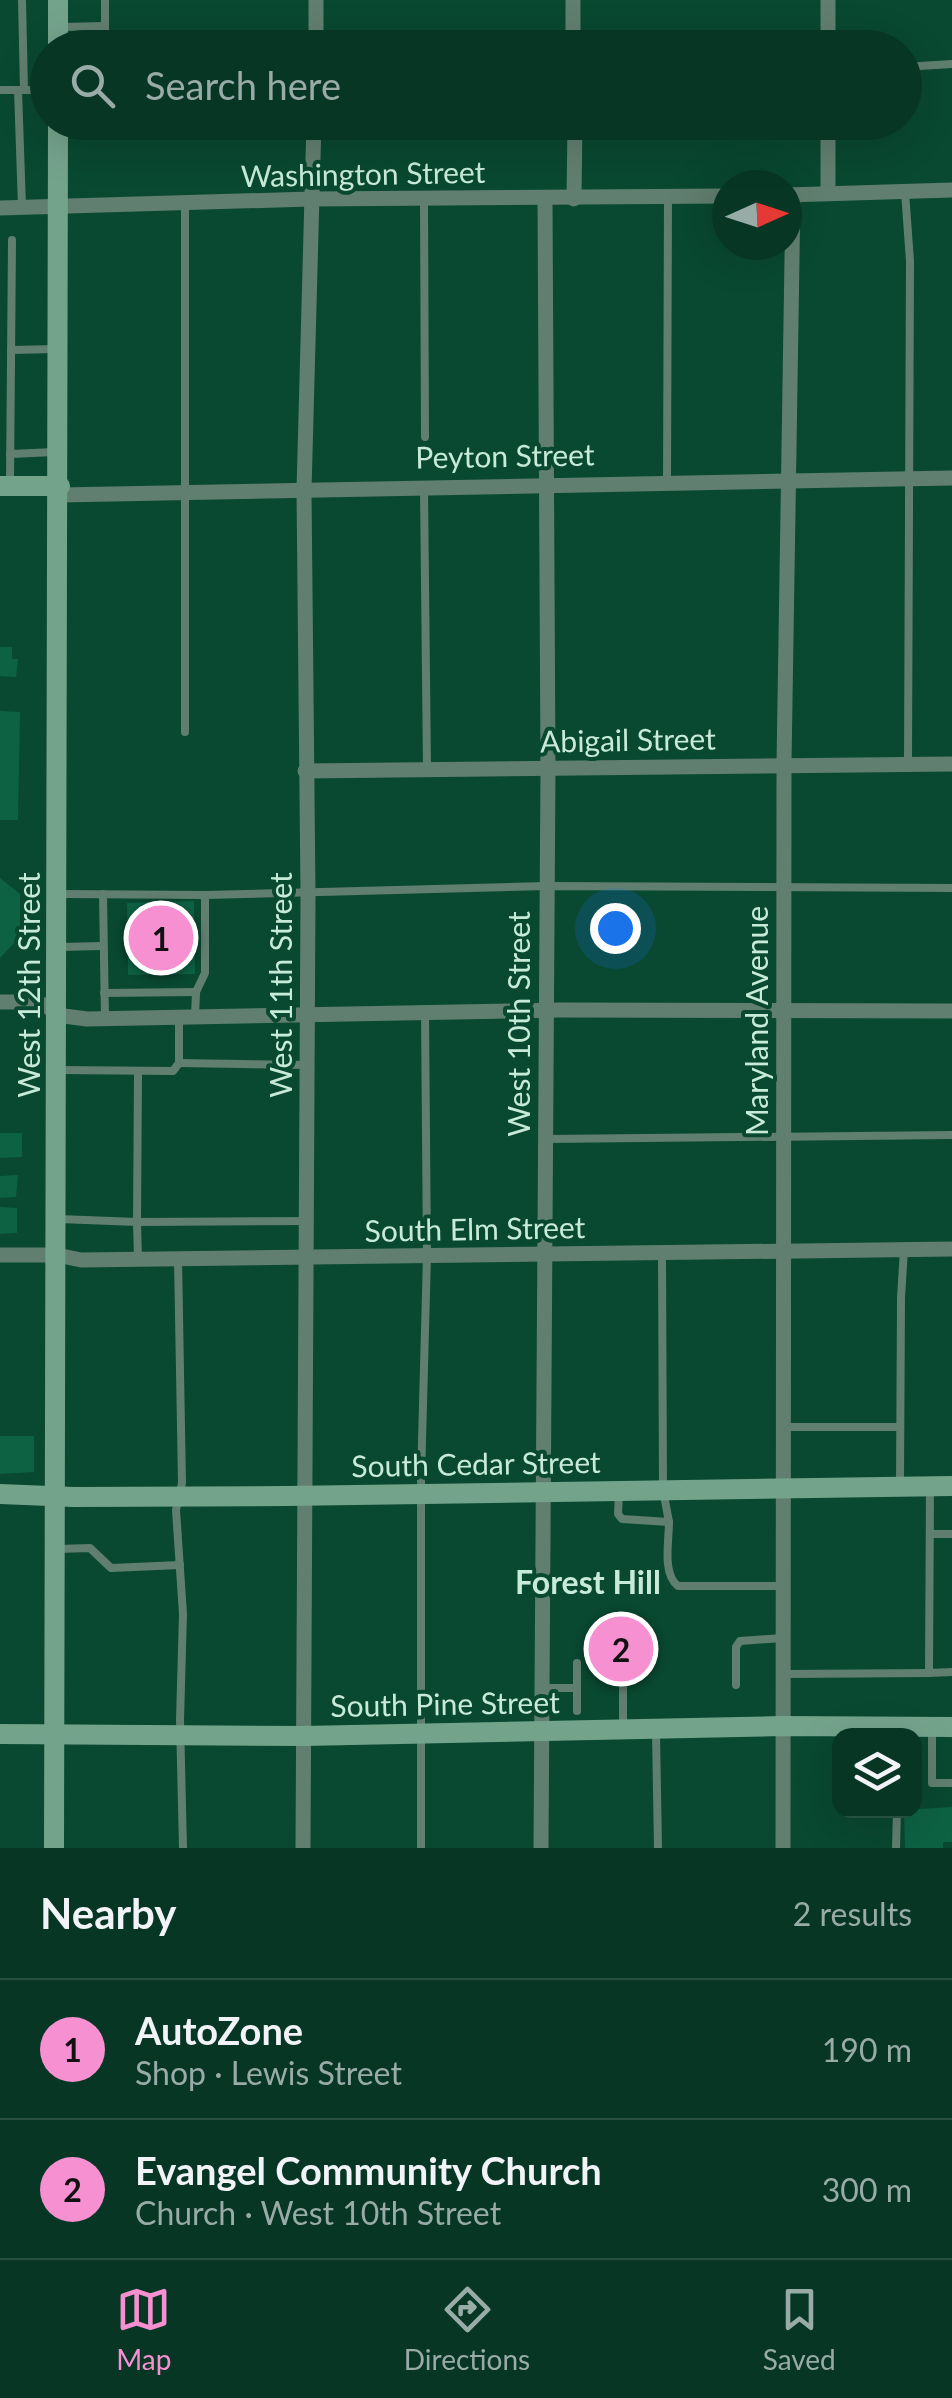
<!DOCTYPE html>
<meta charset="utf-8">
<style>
body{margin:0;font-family:Lato,sans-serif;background:#154132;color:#f1f3f6}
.controls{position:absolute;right:30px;bottom:30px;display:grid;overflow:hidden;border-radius:20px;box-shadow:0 10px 40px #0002}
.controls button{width:90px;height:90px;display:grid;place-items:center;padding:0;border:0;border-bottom:2px solid #285042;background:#073625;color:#f1f3f6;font:50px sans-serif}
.compass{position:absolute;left:712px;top:170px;width:90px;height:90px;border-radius:50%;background:#073625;box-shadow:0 10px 40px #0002;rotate:87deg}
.you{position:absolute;left:615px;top:928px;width:35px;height:35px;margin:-25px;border:8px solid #fff;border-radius:50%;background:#1a73e8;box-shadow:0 0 0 15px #1a73e833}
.badge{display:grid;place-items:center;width:65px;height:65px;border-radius:50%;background:#f690d0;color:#111;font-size:32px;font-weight:700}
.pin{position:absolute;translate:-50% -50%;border:5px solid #fff;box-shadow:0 2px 10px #0006}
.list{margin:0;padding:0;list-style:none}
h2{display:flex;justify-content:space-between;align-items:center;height:130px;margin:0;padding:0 40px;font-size:42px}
h2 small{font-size:32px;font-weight:400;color:#98aba7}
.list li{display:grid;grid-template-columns:65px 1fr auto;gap:30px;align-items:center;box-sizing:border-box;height:140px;padding:0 40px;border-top:2px solid #285042}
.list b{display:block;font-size:38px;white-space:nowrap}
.list p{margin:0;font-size:32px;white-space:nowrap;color:#98aba7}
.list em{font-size:32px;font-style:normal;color:#98aba7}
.icon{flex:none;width:55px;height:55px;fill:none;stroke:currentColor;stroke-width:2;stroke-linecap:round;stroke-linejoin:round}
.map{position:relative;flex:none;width:952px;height:1848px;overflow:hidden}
.search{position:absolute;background:#073625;box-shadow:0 10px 40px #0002;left:30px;right:30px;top:30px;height:110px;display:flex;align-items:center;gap:25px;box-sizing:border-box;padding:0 35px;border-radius:55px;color:#98aba7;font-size:38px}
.sheet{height:410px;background:#073625}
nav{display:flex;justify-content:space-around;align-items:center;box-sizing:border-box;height:140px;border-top:2px solid #285042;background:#073625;font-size:28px;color:#98aba7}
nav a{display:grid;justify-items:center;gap:5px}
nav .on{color:#f690d0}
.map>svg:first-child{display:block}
.building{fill:#0d6244}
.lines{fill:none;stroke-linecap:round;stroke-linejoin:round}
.lane{stroke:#617f70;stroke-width:8}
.street{stroke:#617f70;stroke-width:15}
.secondary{stroke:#74a38c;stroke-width:20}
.labels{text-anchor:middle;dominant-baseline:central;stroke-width:8;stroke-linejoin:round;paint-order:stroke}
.street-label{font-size:30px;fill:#c7ebd8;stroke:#094831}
.neighbourhood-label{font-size:32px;font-weight:bold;fill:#c7ebd8;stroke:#094831}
</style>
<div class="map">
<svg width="952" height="1848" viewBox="0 0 952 1848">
<rect width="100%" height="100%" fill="#094831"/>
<!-- building -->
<g class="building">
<polygon points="0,647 12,647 12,659 18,659 16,677 0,676"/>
<polygon points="0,711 20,712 18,820 0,820"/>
<polygon points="0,878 20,894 20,937 0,958"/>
<polygon points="194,901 195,974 128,975 127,903"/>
<polygon points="0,1133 22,1133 22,1157 0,1158"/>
<polygon points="18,1175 16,1197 0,1198 0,1176"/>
<polygon points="0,1207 17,1208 17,1233 0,1234"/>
<polygon points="0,1436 34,1436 34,1472 0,1474"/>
<polygon points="952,1807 952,1842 943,1842 943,1848 905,1848 904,1810"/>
</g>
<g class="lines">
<!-- lane -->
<g class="lane">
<polyline points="105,0 105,26"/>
<polyline points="62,27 105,26 105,48"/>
<polyline points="904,67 952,64"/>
<polyline points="0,90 24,90 22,0"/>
<polyline points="18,90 22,207"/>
<polyline points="24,90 48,90"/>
<polyline points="905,192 910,261 908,763"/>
<polyline points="424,200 425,437"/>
<polyline points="11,350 55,349"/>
<polyline points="10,454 55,452"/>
<polyline points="10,482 12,240"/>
<polyline points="667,482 668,197"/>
<polyline points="424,489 427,769"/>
<polyline points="185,732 185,203"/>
<polyline points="60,894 205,895"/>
<polyline points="103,894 105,1019"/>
<polyline points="58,947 103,946"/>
<polyline points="104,993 196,992"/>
<polyline points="195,1017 196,992 205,973 205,895 546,886 952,888"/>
<polyline points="179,1063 308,1065"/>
<polyline points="58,1070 173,1071 179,1063 179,1018"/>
<polyline points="138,1071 137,1222 307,1221"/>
<polyline points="547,1139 952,1135"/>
<polyline points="59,1219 137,1222 138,1259"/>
<polyline points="178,1259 182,1483 176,1510 183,1614 180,1720 183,1848"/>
<polyline points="784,1427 899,1427"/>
<polyline points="900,1483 901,1298 904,1249"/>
<polyline points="930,1487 929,1673 952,1672"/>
<polyline points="619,1492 618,1514 622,1519 669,1522 663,1490 662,1252"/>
<path d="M 669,1522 C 669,1541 662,1574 678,1586 L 782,1586"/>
<polyline points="930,1534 952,1534"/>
<polyline points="57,1549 90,1548 111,1568 180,1565"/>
<polyline points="623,1665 623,1726"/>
<polyline points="784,1674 929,1673"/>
<polyline points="736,1685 736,1647 740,1641 782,1638"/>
<polyline points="541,1688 577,1688"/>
<polyline points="577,1711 577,1663"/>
<polyline points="932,1731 932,1783 952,1783"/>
<polyline points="656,1733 658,1848"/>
<polyline points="421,1848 421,1478 427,1256 425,1013"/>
<polyline points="896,1848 897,1810"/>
</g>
<!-- street -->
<g class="street">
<polyline points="316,0 316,48"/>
<polyline points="573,0 573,48"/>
<polyline points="828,48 828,0"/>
<polyline points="828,122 828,192"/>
<polyline points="787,195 952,190"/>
<polyline points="574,199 575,122"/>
<polyline points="0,208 311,199 727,196"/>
<polyline points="60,495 952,478"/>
<polyline points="305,771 952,764"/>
<polyline points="0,1002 38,1002 64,1016 87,1019 560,1010 952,1011"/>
<polyline points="0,1255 57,1255 81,1260 952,1249"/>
<polyline points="303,1848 308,894 304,490 314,122"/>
<polyline points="541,1848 548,768 545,199"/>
<polyline points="783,1848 784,764 793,195"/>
</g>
<!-- secondary -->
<g class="secondary">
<polyline points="58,0 58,48"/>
<polyline points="0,486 60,486"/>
<polyline points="0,1494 74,1497 286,1496 952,1486"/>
<polyline points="0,1734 303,1736 783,1726 952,1727"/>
<polyline points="54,1848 58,122"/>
</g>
</g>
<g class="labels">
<!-- street labels -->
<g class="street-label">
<text transform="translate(363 173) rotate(-1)">Washington Street</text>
<text transform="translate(505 455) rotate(-1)">Peyton Street</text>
<text transform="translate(628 739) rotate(-1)">Abigail Street</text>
<text transform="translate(28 985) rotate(-90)">West 12th Street</text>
<text transform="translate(280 985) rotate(-90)">West 11th Street</text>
<text transform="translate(756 1021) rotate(-90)">Maryland Avenue</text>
<text transform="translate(518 1024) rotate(-90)">West 10th Street</text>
<text transform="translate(475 1228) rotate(-1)">South Elm Street</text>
<text transform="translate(476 1463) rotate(-1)">South Cedar Street</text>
<text transform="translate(445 1703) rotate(-1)">South Pine Street</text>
</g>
<!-- neighbourhood labels -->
<g class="neighbourhood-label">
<text x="588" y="1581">Forest Hill</text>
</g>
</g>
</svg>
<div class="controls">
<button><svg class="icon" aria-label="layers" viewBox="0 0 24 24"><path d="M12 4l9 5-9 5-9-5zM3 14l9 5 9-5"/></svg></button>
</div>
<svg class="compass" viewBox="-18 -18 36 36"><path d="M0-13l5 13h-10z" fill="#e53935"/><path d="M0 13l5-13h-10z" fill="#98aba7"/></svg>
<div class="you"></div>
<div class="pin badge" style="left:161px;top:938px">1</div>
<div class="pin badge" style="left:621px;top:1649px">2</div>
<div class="search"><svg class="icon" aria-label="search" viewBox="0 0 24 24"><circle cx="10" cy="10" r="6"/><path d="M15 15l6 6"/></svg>Search here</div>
</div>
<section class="sheet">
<h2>Nearby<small>2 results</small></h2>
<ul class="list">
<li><span class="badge">1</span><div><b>AutoZone</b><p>Shop · Lewis Street</p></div><em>190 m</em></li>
<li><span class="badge">2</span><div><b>Evangel Community Church</b><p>Church · West 10th Street</p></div><em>300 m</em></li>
</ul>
</section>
<nav>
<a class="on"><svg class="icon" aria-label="map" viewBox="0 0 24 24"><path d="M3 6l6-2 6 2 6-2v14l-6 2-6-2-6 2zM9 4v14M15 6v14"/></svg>Map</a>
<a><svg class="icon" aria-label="directions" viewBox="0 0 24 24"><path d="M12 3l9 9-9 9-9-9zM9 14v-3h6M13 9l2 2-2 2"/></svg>Directions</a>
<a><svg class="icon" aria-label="saved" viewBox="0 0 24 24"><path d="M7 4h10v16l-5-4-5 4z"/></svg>Saved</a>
</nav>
